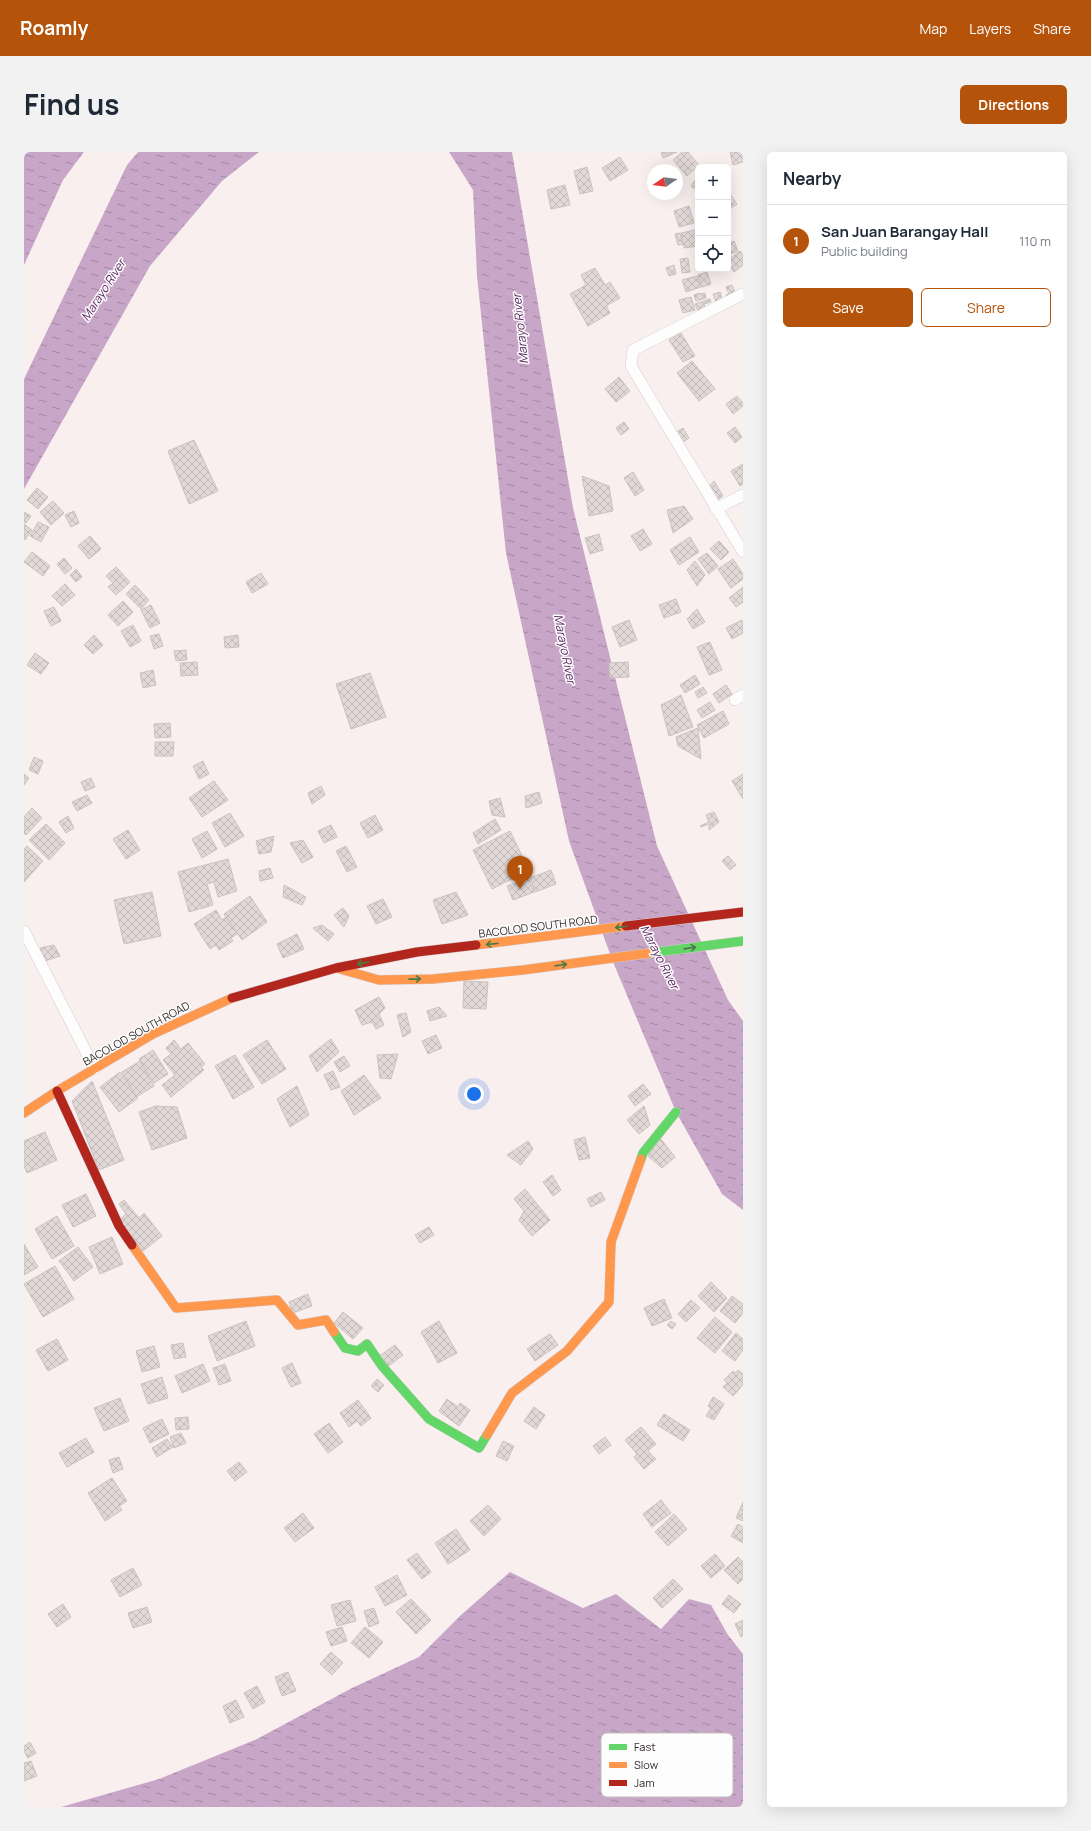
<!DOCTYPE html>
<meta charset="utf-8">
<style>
body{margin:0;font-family:Manrope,sans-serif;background:#f2f2f3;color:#1f2937}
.controls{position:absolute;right:12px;top:12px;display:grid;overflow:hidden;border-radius:6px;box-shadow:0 4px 16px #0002}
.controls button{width:36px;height:36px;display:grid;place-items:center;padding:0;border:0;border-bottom:1px solid #e0e1e3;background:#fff;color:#1f2937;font:20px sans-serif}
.compass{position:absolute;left:623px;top:12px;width:36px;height:36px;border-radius:50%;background:#fff;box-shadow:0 4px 16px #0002;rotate:257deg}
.you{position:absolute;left:450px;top:942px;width:14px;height:14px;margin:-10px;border:3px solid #fff;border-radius:50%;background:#1a73e8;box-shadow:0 0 0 6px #1a73e833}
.badge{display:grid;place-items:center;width:26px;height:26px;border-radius:50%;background:#b45309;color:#fff;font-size:13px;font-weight:700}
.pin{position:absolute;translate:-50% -33px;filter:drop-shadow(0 1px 2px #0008)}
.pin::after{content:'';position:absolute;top:21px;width:14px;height:12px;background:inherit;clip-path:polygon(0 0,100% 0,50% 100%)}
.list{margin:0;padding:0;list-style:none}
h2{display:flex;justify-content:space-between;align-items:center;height:52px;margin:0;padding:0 16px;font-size:17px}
h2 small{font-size:13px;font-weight:400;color:#747a83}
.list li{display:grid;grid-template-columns:26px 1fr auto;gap:12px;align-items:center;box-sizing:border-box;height:72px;padding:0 16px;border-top:1px solid #e0e1e3}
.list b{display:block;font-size:15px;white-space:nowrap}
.list p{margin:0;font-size:13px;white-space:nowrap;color:#747a83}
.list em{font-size:13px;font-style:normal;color:#747a83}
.actions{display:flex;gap:8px;padding:12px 16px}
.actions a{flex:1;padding:9px 0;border:1px solid #b45309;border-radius:6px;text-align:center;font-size:14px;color:#b45309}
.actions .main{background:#b45309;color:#fff}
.icon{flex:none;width:22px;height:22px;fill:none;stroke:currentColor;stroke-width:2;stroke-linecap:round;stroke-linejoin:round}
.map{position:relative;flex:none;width:719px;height:1655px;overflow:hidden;border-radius:6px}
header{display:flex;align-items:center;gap:24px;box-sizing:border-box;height:56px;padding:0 20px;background:#b45309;color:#fff}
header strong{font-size:19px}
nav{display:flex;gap:22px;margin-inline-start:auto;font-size:14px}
.intro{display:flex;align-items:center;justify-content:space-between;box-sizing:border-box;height:96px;padding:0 24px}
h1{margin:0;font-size:28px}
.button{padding:10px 18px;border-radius:6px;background:#b45309;color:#fff;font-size:14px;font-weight:700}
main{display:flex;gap:24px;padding:0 24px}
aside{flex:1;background:#fff;border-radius:6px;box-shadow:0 4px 16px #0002}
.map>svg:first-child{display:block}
.water{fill:url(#water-ripples)}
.building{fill:url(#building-cross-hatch);stroke:#cac2c1}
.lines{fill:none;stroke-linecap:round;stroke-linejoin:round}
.street-casing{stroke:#d3cbcb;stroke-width:12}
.fast-casing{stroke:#d3cbcb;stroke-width:10}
.slow-casing{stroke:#d3cbcb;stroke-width:10}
.jam-casing{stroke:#d3cbcb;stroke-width:10}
.street{stroke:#fefdfd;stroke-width:11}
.fast{stroke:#63d668;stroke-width:9}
.slow{stroke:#ff974d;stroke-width:9}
.jam{stroke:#b3261e;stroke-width:9}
.oneway{stroke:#4a7948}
.labels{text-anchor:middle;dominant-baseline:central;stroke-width:3;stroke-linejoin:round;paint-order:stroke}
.street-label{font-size:11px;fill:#352d2d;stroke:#fdfdfd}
.water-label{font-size:12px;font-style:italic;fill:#5b2663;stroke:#fdfdfd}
.key{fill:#fdfdfd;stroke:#c1bfbf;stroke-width:1}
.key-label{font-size:11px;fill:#352d2d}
</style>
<header>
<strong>Roamly</strong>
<nav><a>Map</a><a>Layers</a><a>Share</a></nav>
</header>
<div class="intro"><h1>Find us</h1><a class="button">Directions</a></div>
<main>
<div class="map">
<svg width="719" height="1655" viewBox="0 0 719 1655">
<defs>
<pattern id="water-ripples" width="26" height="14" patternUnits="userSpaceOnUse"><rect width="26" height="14" fill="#c8a6c8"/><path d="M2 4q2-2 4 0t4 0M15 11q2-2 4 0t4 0" fill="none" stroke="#a388a3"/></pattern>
<pattern id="building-cross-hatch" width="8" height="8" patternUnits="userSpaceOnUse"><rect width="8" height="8" fill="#e1d8d7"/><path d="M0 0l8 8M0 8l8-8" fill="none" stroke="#c2bab9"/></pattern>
</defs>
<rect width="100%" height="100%" fill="#faefef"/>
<!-- water -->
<g class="water">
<polygon points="0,0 60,0 39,28 0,113"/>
<polygon points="114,0 235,0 198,29 126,114 0,337 0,227 103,13"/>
<polygon points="425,0 488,0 549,356 633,694 704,848 719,869 719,1058 698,1042 652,960 589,810 545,689 482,401 453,124 449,38"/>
<polygon points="486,1420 559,1456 592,1442 637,1477 665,1447 687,1453 704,1483 719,1502 719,1655 37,1655 135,1627 233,1587 328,1536 395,1505 437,1463"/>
</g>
<!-- building -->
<g class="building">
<polygon points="637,0 653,0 639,6"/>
<polygon points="658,0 664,0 675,13 663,24 649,8"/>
<polygon points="706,0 719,0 719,10 709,13"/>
<polygon points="596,5 604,18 586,29 578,16"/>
<polygon points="563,15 569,39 556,42 550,19"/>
<polygon points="674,24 674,39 667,34"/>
<polygon points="541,33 546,53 527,57 523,38"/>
<polygon points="706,42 713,52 704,58 704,43"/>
<polygon points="665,54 670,71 655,75 650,59"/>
<polygon points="671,78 674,94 660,96 657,81"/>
<polygon points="656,81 659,92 654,93 651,82"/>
<polygon points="710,89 714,99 704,103 704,91"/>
<polygon points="716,99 719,103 719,113 710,120 704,111 704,108"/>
<polygon points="664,106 666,120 658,121 656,107"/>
<polygon points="650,113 652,122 645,124 642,116"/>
<polygon points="571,116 581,133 586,130 596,146 582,154 586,161 564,174 546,142 562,133 557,123"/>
<polygon points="683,120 687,132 678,135 674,123"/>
<polygon points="673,124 677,135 662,140 658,128"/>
<polygon points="708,133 712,142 703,145 702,143 705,142 702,135"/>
<polygon points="696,140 698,147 692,150 689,142"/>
<polygon points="676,141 676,142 681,141 682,146 672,149 670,143"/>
<polygon points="667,145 671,158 659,161 655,148"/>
<polygon points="686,147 687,150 680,152 681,156 674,159 671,152"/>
<polygon points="657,181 671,204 659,210 645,188"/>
<polygon points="668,209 691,237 675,249 653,221"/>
<polygon points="595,225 606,239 592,250 581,237"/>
<polygon points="713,244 719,251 719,254 709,262 702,252"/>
<polygon points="600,270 605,277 597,283 592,276"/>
<polygon points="711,275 718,285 711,291 703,281"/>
<polygon points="659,276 665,286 658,291 651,281"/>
<polygon points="170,288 194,339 165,352 144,299"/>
<polygon points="719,312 719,332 716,334 707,319"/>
<polygon points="609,320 620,338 611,344 600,326"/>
<polygon points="558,324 585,334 589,359 565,364"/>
<polygon points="690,329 699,344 692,349 684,336"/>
<polygon points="13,336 24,345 14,357 3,348"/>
<polygon points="29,349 40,361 27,373 16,360"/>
<polygon points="660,354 669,367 649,381 643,358"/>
<polygon points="50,359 55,371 47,375 41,363"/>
<polygon points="0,360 7,364 2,371 0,370"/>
<polygon points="14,370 25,375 17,390 6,384"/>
<polygon points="0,372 8,378 1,388 0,387"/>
<polygon points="619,377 628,392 616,399 607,384"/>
<polygon points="575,382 579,398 566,402 561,386"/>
<polygon points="66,384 77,397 65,407 54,394"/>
<polygon points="666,385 675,400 655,413 646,398"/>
<polygon points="695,389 705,400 697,408 686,397"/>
<polygon points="8,400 26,414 19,424 0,410"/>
<polygon points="683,401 694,414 685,422 674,407"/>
<polygon points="40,406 48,416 41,422 33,412"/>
<polygon points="709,407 719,422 719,427 707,436 694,417"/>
<polygon points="671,409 681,423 673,434 663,418"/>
<polygon points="92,415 106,430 92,443 84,435 89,431 82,424"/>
<polygon points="52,417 58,425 52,430 46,423"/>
<polygon points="237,421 244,432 228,441 222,430"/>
<polygon points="41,432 51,443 38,454 28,444"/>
<polygon points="111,433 125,448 117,457 102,442"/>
<polygon points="719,435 719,450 712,455 705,446"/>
<polygon points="652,447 657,460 640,466 635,453"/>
<polygon points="99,449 109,460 94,474 84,463"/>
<polygon points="127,453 136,471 126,476 117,458"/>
<polygon points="30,455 37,469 27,474 20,459"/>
<polygon points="673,457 681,470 669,477 663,467"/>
<polygon points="605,468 613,488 596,495 588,475"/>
<polygon points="718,468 719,481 708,487 702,476"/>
<polygon points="109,473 117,489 106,495 97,479"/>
<polygon points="135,482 139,494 130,497 126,484"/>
<polygon points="70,483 79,493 69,502 60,493"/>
<polygon points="214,483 215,495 201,496 200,485"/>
<polygon points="686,490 698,518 685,523 673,495"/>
<polygon points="162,498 163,508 152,509 150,499"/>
<polygon points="11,501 25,511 17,522 3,513"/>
<polygon points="173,510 174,523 157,524 156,511"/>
<polygon points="604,510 605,525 586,526 585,511"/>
<polygon points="129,518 132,533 119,536 116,521"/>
<polygon points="346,521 362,565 327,577 312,532"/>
<polygon points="671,523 676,532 661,541 656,533"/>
<polygon points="702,533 708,542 695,551 689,542"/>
<polygon points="679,535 683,541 674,546 671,540"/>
<polygon points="657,543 669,575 645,584 637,553"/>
<polygon points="686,550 691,558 678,566 673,558"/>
<polygon points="699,559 705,572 680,586 673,573"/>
<polygon points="146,571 147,585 131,586 130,572"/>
<polygon points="674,576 677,607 654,594 652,585"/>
<polygon points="131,590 150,590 149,604 131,604"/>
<polygon points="10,605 19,609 14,622 5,618"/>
<polygon points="179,609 185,622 175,627 169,614"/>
<polygon points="0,622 5,626 0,633"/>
<polygon points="719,622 719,647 708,629"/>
<polygon points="67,626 71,635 61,639 57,630"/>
<polygon points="190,629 204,648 178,665 165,646"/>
<polygon points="297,634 301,643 288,652 284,641"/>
<polygon points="515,640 518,651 502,656 501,644"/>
<polygon points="63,643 68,651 53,659 48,650"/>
<polygon points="476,646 481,665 468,663 465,649"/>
<polygon points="8,656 18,666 2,683 0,681 0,665"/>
<polygon points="690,660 695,670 685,678 685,672 677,675 676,674 685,670 682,663"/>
<polygon points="206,661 220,684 201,695 188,671"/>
<polygon points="351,663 359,678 344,686 336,671"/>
<polygon points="44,664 50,676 42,681 35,670"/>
<polygon points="471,667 477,678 454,692 449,681"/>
<polygon points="22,672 41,691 25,708 5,688"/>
<polygon points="307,673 313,685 300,691 294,679"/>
<polygon points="104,678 116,698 102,707 89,687"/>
<polygon points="183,679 193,697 178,706 168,687"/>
<polygon points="486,679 505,718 468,737 449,698"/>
<polygon points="250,684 247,700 235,702 232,689"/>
<polygon points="279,688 289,705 278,711 266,691"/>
<polygon points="3,694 19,709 0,730 0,697"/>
<polygon points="322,694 333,715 323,720 312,699"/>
<polygon points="704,704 712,713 706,718 698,709"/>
<polygon points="204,707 213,739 194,745 190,730 183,732 189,753 165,760 154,720"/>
<polygon points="246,716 249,726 236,729 235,719"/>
<polygon points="527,718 532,732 511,740 506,726"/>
<polygon points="504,726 510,740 489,748 483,734"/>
<polygon points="260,733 282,745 278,753 259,745"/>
<polygon points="128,740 137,784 100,792 90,748"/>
<polygon points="432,740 444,763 418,772 409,748"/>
<polygon points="226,744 243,770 218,788 200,762"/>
<polygon points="359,747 368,765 352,772 343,754"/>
<polygon points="319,756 325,764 320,775 310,763"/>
<polygon points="192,758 198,768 202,765 213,782 207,786 209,789 195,798 192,793 186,797 170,772"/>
<polygon points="298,773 310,782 304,789 289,776"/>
<polygon points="273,782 280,797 259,806 253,792"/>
<polygon points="30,793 36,804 21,809 16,796"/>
<polygon points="440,829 464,830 462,857 439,856"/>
<polygon points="355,845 361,856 355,862 360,873 352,877 348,870 338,873 331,858"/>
<polygon points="415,855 423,864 406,869 403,859"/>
<polygon points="382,861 387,880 379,885 373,863"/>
<polygon points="412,883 418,896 404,902 398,889"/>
<polygon points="307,887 315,900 293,920 285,904"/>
<polygon points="150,888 157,897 164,891 181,912 177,915 180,918 147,945 138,933 151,923 139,908 147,902 142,896"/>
<polygon points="243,888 262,917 238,932 219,903"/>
<polygon points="129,898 144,922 130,931 115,907"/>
<polygon points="374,902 367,927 356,926 353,903"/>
<polygon points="211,903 230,935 209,947 191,914"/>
<polygon points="320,904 326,914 316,920 310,910"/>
<polygon points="116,909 130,934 112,945 98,920"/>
<polygon points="309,919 316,935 307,938 300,923"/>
<polygon points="96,920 114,946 95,960 76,935"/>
<polygon points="340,923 357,946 330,963 317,939"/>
<polygon points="68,929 100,1008 75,1018 48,949"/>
<polygon points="619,932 627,942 611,954 604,944"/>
<polygon points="273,934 285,963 266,975 253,947"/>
<polygon points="132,954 153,955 163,986 128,998 115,960"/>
<polygon points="620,954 626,973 615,982 603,968"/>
<polygon points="21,980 33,1008 3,1021 0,1014 0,989"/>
<polygon points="561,985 566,1006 555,1008 550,988"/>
<polygon points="636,986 651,1005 638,1016 624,1004"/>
<polygon points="504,989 509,997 497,1013 483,1003"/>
<polygon points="528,1023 537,1038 529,1044 519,1030"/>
<polygon points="501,1037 526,1068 508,1084 495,1068 500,1059 490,1047"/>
<polygon points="577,1040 581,1048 567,1055 563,1047"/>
<polygon points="62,1042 72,1064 49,1075 38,1053"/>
<polygon points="100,1048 115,1066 120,1061 138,1084 119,1099 95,1068 102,1062 95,1052"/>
<polygon points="33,1064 50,1094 28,1107 11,1077"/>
<polygon points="405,1075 410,1083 396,1091 391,1083"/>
<polygon points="88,1085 99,1112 76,1122 65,1095"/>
<polygon points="0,1092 14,1115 0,1123"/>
<polygon points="54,1095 69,1115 50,1129 35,1109"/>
<polygon points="31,1114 50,1147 19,1165 0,1132"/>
<polygon points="687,1130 703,1146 690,1160 674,1144"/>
<polygon points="284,1142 288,1154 269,1161 265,1150"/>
<polygon points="708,1144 719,1152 719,1161 711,1171 696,1159"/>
<polygon points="640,1147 648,1166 628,1174 620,1156"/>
<polygon points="667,1148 676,1156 662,1170 654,1162"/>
<polygon points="319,1160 339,1176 329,1187 310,1171"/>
<polygon points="691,1165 708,1180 691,1201 673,1186"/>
<polygon points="222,1169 231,1194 193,1209 184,1184"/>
<polygon points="415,1169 433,1201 414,1211 397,1180"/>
<polygon points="647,1169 652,1172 648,1177 643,1173"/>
<polygon points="712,1181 719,1187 719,1198 711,1209 698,1199"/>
<polygon points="526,1182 534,1193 511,1209 503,1197"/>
<polygon points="33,1187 44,1208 24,1219 12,1198"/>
<polygon points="159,1191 162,1205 150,1207 147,1193"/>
<polygon points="371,1193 379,1203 362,1216 354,1205"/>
<polygon points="130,1194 136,1215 118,1220 112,1199"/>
<polygon points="268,1211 277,1231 267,1235 258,1216"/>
<polygon points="179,1212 186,1229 158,1241 151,1224"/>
<polygon points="201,1212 207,1229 195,1233 189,1216"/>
<polygon points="714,1218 719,1222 719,1233 709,1244 699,1235 703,1231 700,1228 709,1219 711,1221"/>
<polygon points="138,1225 144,1246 124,1252 117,1232"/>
<polygon points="353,1227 360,1233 354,1240 347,1234"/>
<polygon points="689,1245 700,1252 690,1268 682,1264 687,1256 684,1254"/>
<polygon points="96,1246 105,1269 80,1279 70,1256"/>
<polygon points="423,1247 434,1255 436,1251 446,1258 435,1274 415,1259"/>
<polygon points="334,1248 347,1266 337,1274 333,1269 325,1275 316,1261"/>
<polygon points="510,1255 521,1263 512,1277 500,1269"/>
<polygon points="640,1262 666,1278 659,1289 633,1273"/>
<polygon points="164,1265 165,1277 152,1278 151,1266"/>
<polygon points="138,1267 145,1282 126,1291 119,1276"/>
<polygon points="305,1271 319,1290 304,1301 290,1282"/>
<polygon points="617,1275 632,1292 624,1299 632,1307 620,1317 610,1305 613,1302 601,1288"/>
<polygon points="157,1281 162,1291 150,1296 146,1285"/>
<polygon points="581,1285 587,1293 575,1302 569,1294"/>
<polygon points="62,1286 70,1300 43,1315 35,1301"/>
<polygon points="143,1287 149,1295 133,1305 128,1296"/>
<polygon points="479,1289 490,1294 483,1309 472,1304"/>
<polygon points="95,1305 99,1317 89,1321 85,1308"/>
<polygon points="215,1310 223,1320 211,1329 203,1319"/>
<polygon points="88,1326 103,1349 95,1354 98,1358 81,1369 64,1341"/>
<polygon points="637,1348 647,1361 628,1375 619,1362"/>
<polygon points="719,1350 719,1369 712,1366"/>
<polygon points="464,1353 477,1367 460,1384 446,1369"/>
<polygon points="279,1361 290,1376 271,1390 260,1376"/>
<polygon points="650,1362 663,1377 644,1394 631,1380"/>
<polygon points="714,1372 719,1375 719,1391 707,1384"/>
<polygon points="432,1377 446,1398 424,1412 411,1391"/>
<polygon points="393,1401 407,1420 398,1427 383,1408"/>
<polygon points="691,1402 701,1414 687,1426 677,1414"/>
<polygon points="714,1405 719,1410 719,1427 714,1432 700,1418"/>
<polygon points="109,1416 118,1433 96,1445 87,1428"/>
<polygon points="373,1423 383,1443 361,1454 351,1435"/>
<polygon points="649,1427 659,1437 638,1456 629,1446"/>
<polygon points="705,1443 717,1452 710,1461 698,1452"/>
<polygon points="387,1447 407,1468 392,1482 372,1460"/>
<polygon points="326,1448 332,1469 313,1474 307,1453"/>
<polygon points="39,1452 47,1465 33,1475 24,1462"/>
<polygon points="123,1455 128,1470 109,1476 104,1461"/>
<polygon points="350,1456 355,1471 345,1475 340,1459"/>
<polygon points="719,1468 719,1484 717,1485 711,1472"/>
<polygon points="318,1475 323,1489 307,1494 302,1480"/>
<polygon points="341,1475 359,1490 345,1506 327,1491"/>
<polygon points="307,1500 319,1511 308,1523 296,1512"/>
<polygon points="264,1520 272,1539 258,1544 251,1525"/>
<polygon points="233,1534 241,1550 229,1557 220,1541"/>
<polygon points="212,1548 220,1565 206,1571 199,1554"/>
<polygon points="6,1590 12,1601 4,1606 0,1599 0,1594"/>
<polygon points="7,1609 13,1624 0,1629 0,1611"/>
</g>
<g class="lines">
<defs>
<g id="street">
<polyline points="719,142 609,198 607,214 719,400"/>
<polyline points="692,357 719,343"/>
<polyline points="711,548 719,543"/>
<polyline points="0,779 71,917"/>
</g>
<g id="fast">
<polyline points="626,801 719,789"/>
<polyline points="617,1007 619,1001 652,960"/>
<polyline points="310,1180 321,1196 334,1199 343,1192 358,1214 405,1267 455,1296 463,1283"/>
</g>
<g id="slow">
<polyline points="452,793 602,774"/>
<polyline points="316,817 355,828 409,827 499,818 626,801"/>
<polyline points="0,961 33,939 129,882 208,846"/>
<polyline points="108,1093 152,1156 253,1148 274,1173 302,1168 310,1180"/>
<polyline points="463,1283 488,1241 543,1199 585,1150 587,1090 617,1007"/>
</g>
<g id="jam">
<polyline points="602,774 719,760"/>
<polyline points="208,846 312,816 393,800 452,793"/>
<polyline points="33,939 95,1074 108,1093"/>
</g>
</defs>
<!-- street casing -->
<use href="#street" class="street-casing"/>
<!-- fast casing -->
<use href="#fast" class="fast-casing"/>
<!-- slow casing -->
<use href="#slow" class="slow-casing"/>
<!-- jam casing -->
<use href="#jam" class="jam-casing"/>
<!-- street -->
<use href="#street" class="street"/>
<!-- fast -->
<use href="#fast" class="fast"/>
<!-- slow -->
<use href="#slow" class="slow"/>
<!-- jam -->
<use href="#jam" class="jam"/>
</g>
<!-- one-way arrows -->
<defs><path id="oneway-shaft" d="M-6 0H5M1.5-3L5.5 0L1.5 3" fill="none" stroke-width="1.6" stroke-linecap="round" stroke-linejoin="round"/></defs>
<g class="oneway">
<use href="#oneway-shaft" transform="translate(597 775) rotate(173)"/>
<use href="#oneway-shaft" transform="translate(468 792) rotate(174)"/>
<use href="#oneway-shaft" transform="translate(666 796) rotate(-8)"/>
<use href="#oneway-shaft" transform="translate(339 811) rotate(169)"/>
<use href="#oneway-shaft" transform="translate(537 813) rotate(-8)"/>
<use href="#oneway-shaft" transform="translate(391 827) rotate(-1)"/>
</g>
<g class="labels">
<!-- street labels -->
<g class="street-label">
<text transform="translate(514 774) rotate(-7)">BACOLOD SOUTH ROAD</text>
<text transform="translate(112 881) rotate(-29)">BACOLOD SOUTH ROAD</text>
</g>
<!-- water labels -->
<g class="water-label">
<text transform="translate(79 138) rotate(-57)">Marayo River</text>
<text transform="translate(496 177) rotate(-96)">Marayo River</text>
<text transform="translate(541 497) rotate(79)">Marayo River</text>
<text transform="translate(636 805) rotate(63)">Marayo River</text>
</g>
</g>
<!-- legend -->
<rect x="577" y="1581" width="132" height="64" rx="6" class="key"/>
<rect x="585" y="1592" width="18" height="6" fill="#63d668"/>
<rect x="585" y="1610" width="18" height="6" fill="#ff974d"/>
<rect x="585" y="1628" width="18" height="6" fill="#b3261e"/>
<g class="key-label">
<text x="610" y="1599">Fast</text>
<text x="610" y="1617">Slow</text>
<text x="610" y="1635">Jam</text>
</g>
</svg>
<div class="controls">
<button>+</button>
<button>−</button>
<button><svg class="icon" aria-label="locate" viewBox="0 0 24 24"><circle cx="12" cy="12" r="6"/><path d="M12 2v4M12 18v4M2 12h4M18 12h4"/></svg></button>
</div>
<svg class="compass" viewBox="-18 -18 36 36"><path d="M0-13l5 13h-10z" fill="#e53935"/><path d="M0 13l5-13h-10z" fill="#747a83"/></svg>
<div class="you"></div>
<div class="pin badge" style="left:496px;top:737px">1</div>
</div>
<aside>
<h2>Nearby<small></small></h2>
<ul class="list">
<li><span class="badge">1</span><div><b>San Juan Barangay Hall</b><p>Public building</p></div><em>110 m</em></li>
</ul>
<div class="actions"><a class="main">Save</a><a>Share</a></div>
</aside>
</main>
